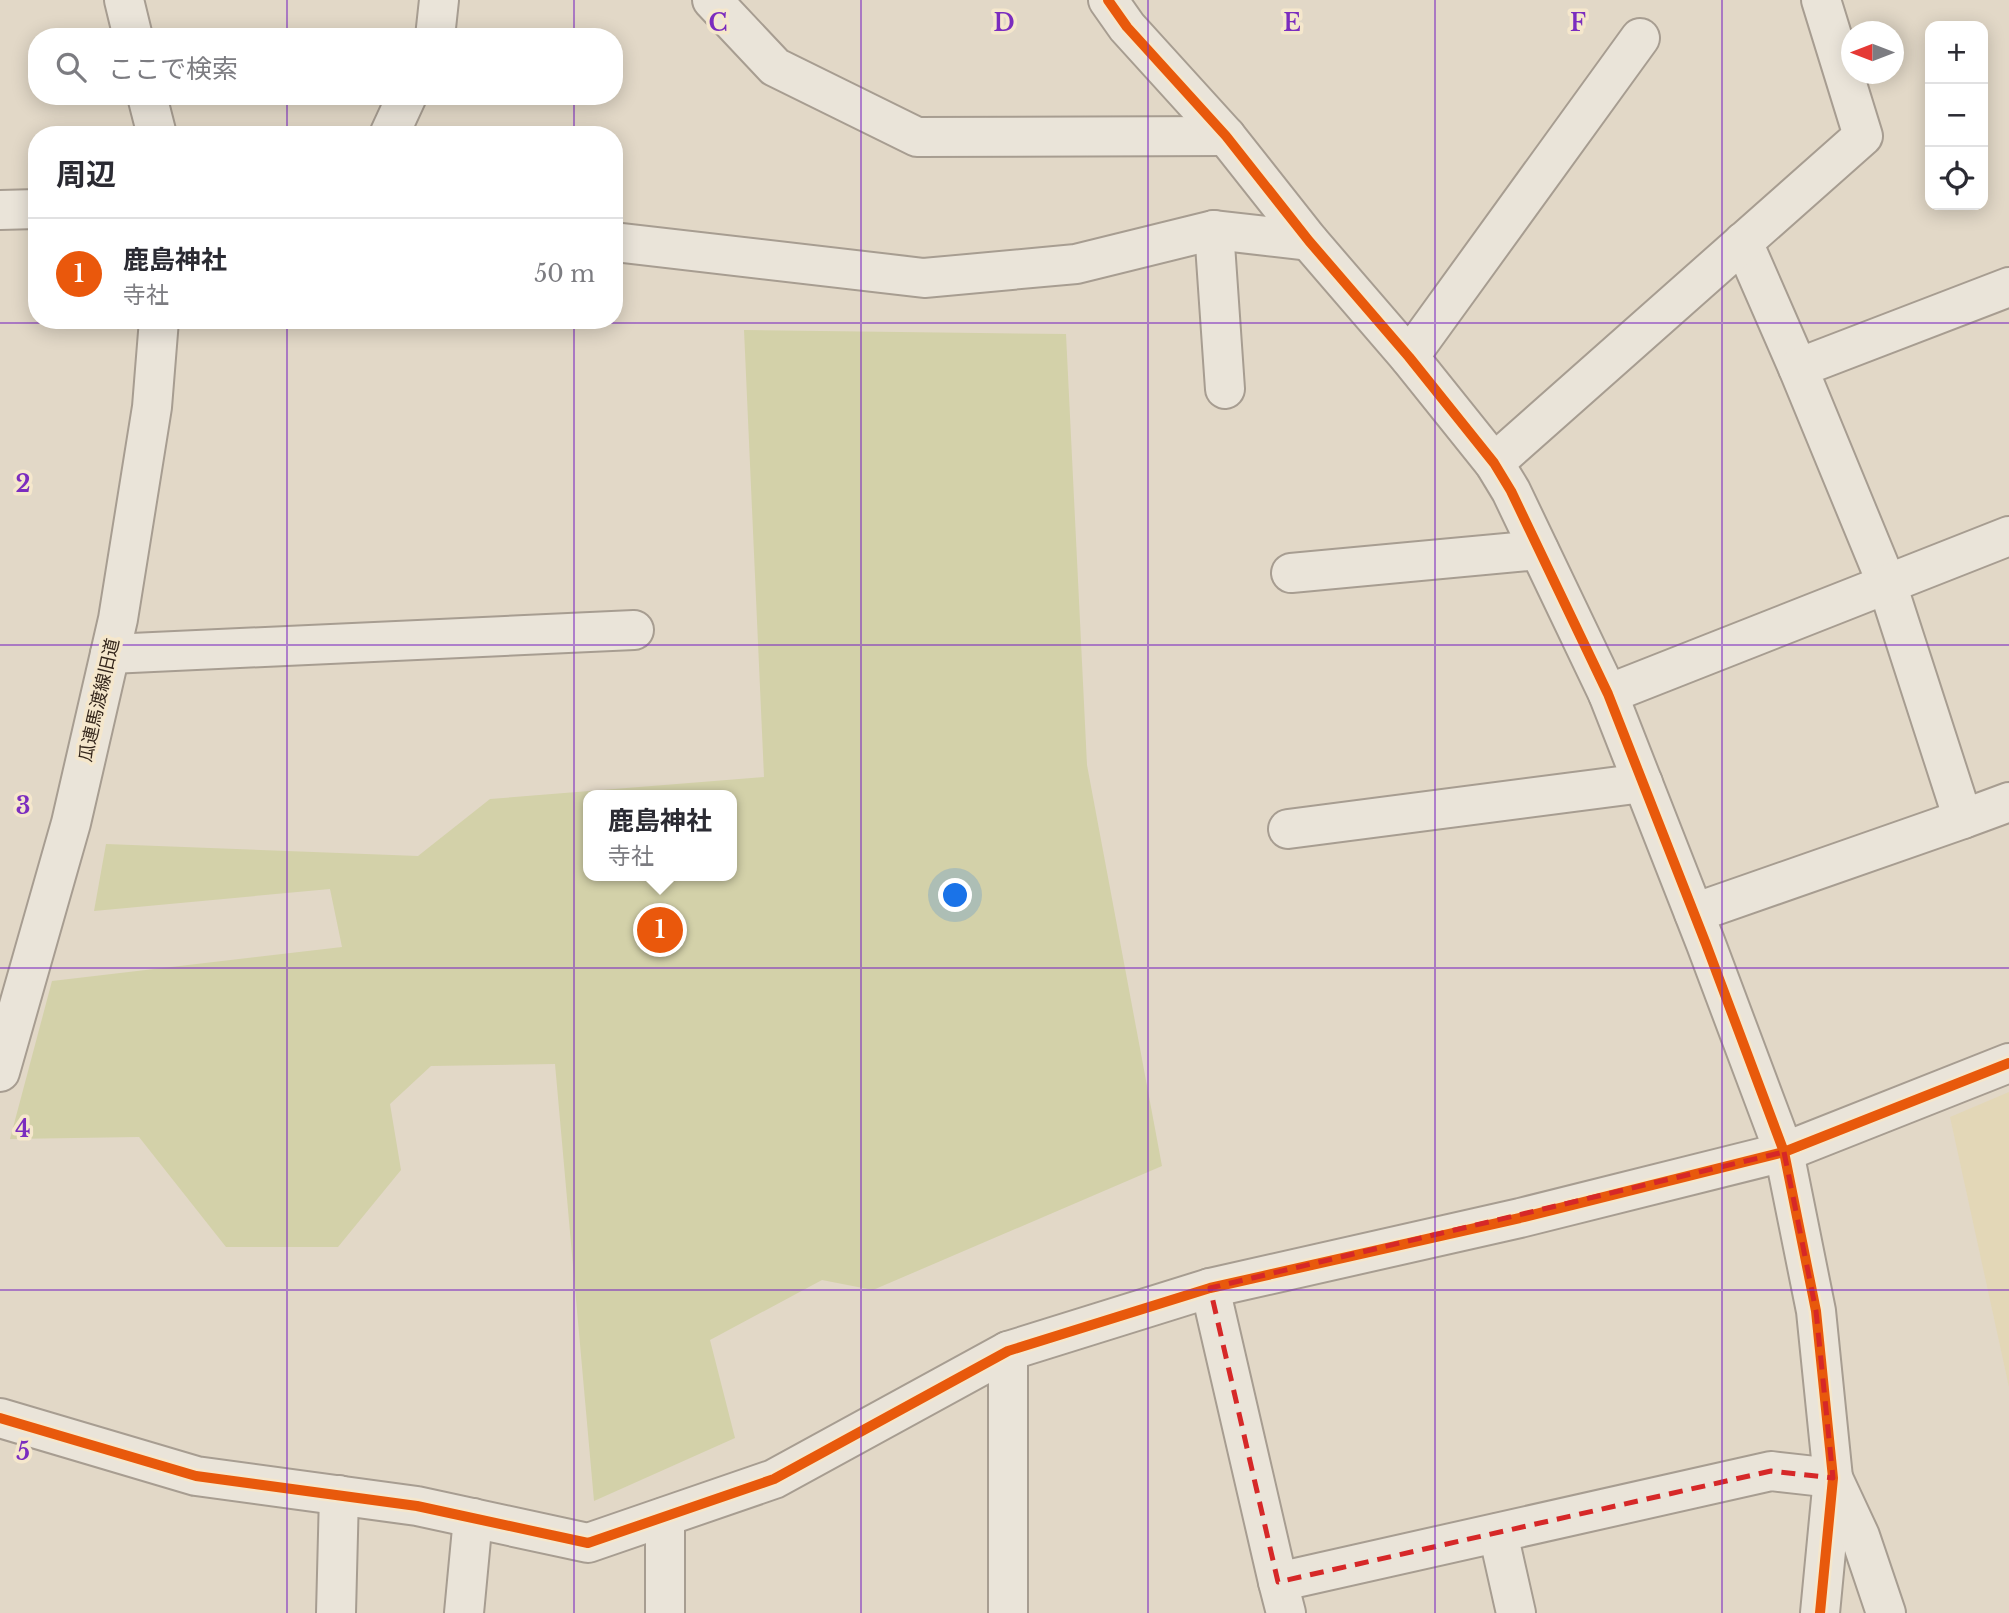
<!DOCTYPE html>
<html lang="ja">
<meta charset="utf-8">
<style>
body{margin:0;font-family:"Libre Baskerville","Noto Sans JP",serif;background:#f7f7f7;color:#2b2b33}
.controls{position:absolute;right:21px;top:21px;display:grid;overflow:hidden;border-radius:14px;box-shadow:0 4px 18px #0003}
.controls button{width:63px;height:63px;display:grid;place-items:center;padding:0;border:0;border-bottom:2px solid #e1e1e2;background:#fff;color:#2b2b33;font:35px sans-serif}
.compass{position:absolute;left:1841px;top:21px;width:63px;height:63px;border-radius:50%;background:#fff;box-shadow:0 4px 18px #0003;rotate:270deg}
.you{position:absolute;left:956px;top:896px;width:24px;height:24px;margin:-18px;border:5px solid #fff;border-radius:50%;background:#1a73e8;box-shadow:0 0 0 10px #1a73e833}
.badge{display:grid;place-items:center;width:46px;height:46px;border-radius:50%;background:#ea580c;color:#fff;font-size:23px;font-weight:700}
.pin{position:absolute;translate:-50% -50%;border:4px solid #fff;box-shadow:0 2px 7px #0006}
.popup{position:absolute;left:583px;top:790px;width:154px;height:91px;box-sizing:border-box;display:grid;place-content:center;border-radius:14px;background:#fff;filter:drop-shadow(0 2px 5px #0005);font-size:23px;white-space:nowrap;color:#7c7c81}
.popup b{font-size:26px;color:#2b2b33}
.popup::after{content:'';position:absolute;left:50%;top:100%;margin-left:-14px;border:14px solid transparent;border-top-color:#fff}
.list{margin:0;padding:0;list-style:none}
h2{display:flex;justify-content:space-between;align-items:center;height:91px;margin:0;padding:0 28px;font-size:30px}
h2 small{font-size:23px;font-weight:400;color:#7c7c81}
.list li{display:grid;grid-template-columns:46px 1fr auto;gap:21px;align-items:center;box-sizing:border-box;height:112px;padding:0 28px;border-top:2px solid #e1e1e2}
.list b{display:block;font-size:26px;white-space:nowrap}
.list p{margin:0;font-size:23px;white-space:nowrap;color:#7c7c81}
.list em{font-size:23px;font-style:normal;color:#7c7c81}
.icon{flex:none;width:38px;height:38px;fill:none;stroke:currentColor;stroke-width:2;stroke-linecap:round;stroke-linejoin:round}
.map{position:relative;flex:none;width:2009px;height:1613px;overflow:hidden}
.search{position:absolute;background:#fff;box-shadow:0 4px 18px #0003;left:28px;top:28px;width:595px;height:77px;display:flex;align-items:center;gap:18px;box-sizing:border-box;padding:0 24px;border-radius:28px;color:#7c7c81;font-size:26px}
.panel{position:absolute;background:#fff;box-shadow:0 4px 18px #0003;left:28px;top:126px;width:595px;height:203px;border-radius:28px}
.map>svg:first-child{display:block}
.farmland{fill:#e3d7b7}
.green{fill:#d3d1a9;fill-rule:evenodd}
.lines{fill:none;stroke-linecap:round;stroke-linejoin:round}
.minor-casing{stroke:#a79d91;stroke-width:42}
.minor{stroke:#eae4d9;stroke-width:38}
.cycleway-casing{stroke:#f5e7cc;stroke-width:15}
.cycleway{stroke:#e8590c;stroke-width:10}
.marked{fill:none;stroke:#d62828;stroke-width:5;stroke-dasharray:14 9;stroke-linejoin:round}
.grid{fill:none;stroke:#7b2cbf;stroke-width:2;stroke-opacity:0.55}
.labels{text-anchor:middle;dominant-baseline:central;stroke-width:7;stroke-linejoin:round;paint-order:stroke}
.street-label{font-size:18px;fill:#34261b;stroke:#f5e7cc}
.grid-label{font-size:23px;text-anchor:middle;font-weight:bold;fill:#7b2cbf;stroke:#f5e7cc;stroke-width:7;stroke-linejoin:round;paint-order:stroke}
</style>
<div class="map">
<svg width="2009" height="1613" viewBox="0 0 2009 1613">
<rect width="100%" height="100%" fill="#e2d8c7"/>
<!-- farmland -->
<polygon class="farmland" points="2009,1092 2009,1387 1950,1117"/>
<!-- green -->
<path class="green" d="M 744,330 L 1066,334 L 1087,765 L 1162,1166 L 873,1290 L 822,1280 L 710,1340 L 735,1438 L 594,1501 L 555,1064 L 431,1066 L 390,1104 L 401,1170 L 338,1247 L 226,1247 L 139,1137 L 10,1139 L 52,981 L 342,947 L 330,889 L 94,911 L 106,844 L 418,856 L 490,799 L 764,777 ZM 588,795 L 732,795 L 732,876 L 588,876 Z"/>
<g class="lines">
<defs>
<g id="minor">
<polyline points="124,0 133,37"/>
<polyline points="712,0 775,67 917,137 1226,136"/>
<polyline points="1108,0 1127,27 1226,136 1309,241 1409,357 1494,463 1511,491 1608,694 1706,944 1784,1152 1816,1311 1833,1478 1820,1613"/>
<polyline points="435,37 439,0"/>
<polyline points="147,96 157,135"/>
<polyline points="389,135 407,96"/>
<polyline points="0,210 37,209"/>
<polyline points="1214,230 1225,389"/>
<polyline points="614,242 924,278 1076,264 1214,230 1309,241"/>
<polyline points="1743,242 1798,368"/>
<polyline points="2009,287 1798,368 1887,584 1963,819 2009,802"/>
<polyline points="1409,357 1640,38"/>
<polyline points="1494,463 1863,136 1821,0"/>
<polyline points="1291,573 1539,550"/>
<polyline points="110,654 634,630"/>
<polyline points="1608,694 2009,536"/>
<polyline points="1288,829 1643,783"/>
<polyline points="1694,913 1963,819"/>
<polyline points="0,1072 71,823 118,619 152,407 159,320"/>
<polyline points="1210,1288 1278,1582 1771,1471 1833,1478 1860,1536 1886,1613"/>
<polyline points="0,1418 196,1476 417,1506 588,1543 774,1479 1008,1351 1210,1288 1520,1218 1784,1152 2009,1063"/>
<polyline points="665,1517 665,1613"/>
<polyline points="1498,1533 1516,1613"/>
<polyline points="1278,1582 1286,1613"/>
<polyline points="336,1613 339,1495"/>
<polyline points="464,1613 473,1518"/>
<polyline points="1008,1613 1008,1351"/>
</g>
</defs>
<!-- minor casing -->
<use href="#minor" class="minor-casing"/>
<!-- minor -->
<use href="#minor" class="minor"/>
<defs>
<g id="cycleway">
<polyline points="1108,0 1127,27 1226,136 1309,241 1409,357 1494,463 1511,491 1608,694 1706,944 1784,1152 1816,1311 1833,1478 1820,1613"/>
<polyline points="0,1418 196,1476 417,1506 588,1543 774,1479 1008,1351 1210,1288 1520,1218 1784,1152 2009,1063"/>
</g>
</defs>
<!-- cycleway casing -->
<use href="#cycleway" class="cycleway-casing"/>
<!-- cycleway -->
<use href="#cycleway" class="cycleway"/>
</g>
<!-- marked area -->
<path class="marked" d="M 1784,1152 L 1816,1311 L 1833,1478 L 1771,1471 L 1278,1582 L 1210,1288 Z"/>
<!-- grid -->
<path class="grid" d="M 287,0 L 287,37M 574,0 L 574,37M 861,0 L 861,1613M 1148,0 L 1148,1613M 1435,0 L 1435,1613M 1722,0 L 1722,1613M 287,96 L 287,135M 574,96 L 574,135M 287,320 L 287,1613M 574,320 L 574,1613M 0,323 L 2009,323M 0,645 L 2009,645M 0,968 L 2009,968M 0,1290 L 2009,1290"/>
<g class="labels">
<!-- street labels -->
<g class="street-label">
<text transform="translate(99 700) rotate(-77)">瓜連馬渡線旧道</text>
</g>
</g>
<g class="grid-label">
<text x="718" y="31">C</text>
<text x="1004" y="31">D</text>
<text x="1292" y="31">E</text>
<text x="1578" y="31">F</text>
<text x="23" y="492">2</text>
<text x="23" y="814">3</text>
<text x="23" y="1137">4</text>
<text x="23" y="1460">5</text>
</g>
</svg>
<div class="controls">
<button>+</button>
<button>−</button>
<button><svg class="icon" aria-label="locate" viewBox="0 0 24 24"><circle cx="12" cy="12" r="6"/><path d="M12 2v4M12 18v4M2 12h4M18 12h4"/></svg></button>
</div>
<svg class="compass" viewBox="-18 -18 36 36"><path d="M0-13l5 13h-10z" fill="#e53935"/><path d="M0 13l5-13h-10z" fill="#7c7c81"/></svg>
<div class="you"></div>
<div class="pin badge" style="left:660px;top:930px">1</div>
<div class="popup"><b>鹿島神社</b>寺社</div>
<div class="search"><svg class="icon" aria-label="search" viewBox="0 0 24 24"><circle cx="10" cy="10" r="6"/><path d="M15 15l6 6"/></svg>ここで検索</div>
<section class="panel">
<h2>周辺<small></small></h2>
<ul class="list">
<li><span class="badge">1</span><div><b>鹿島神社</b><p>寺社</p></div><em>50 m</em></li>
</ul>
</section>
</div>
